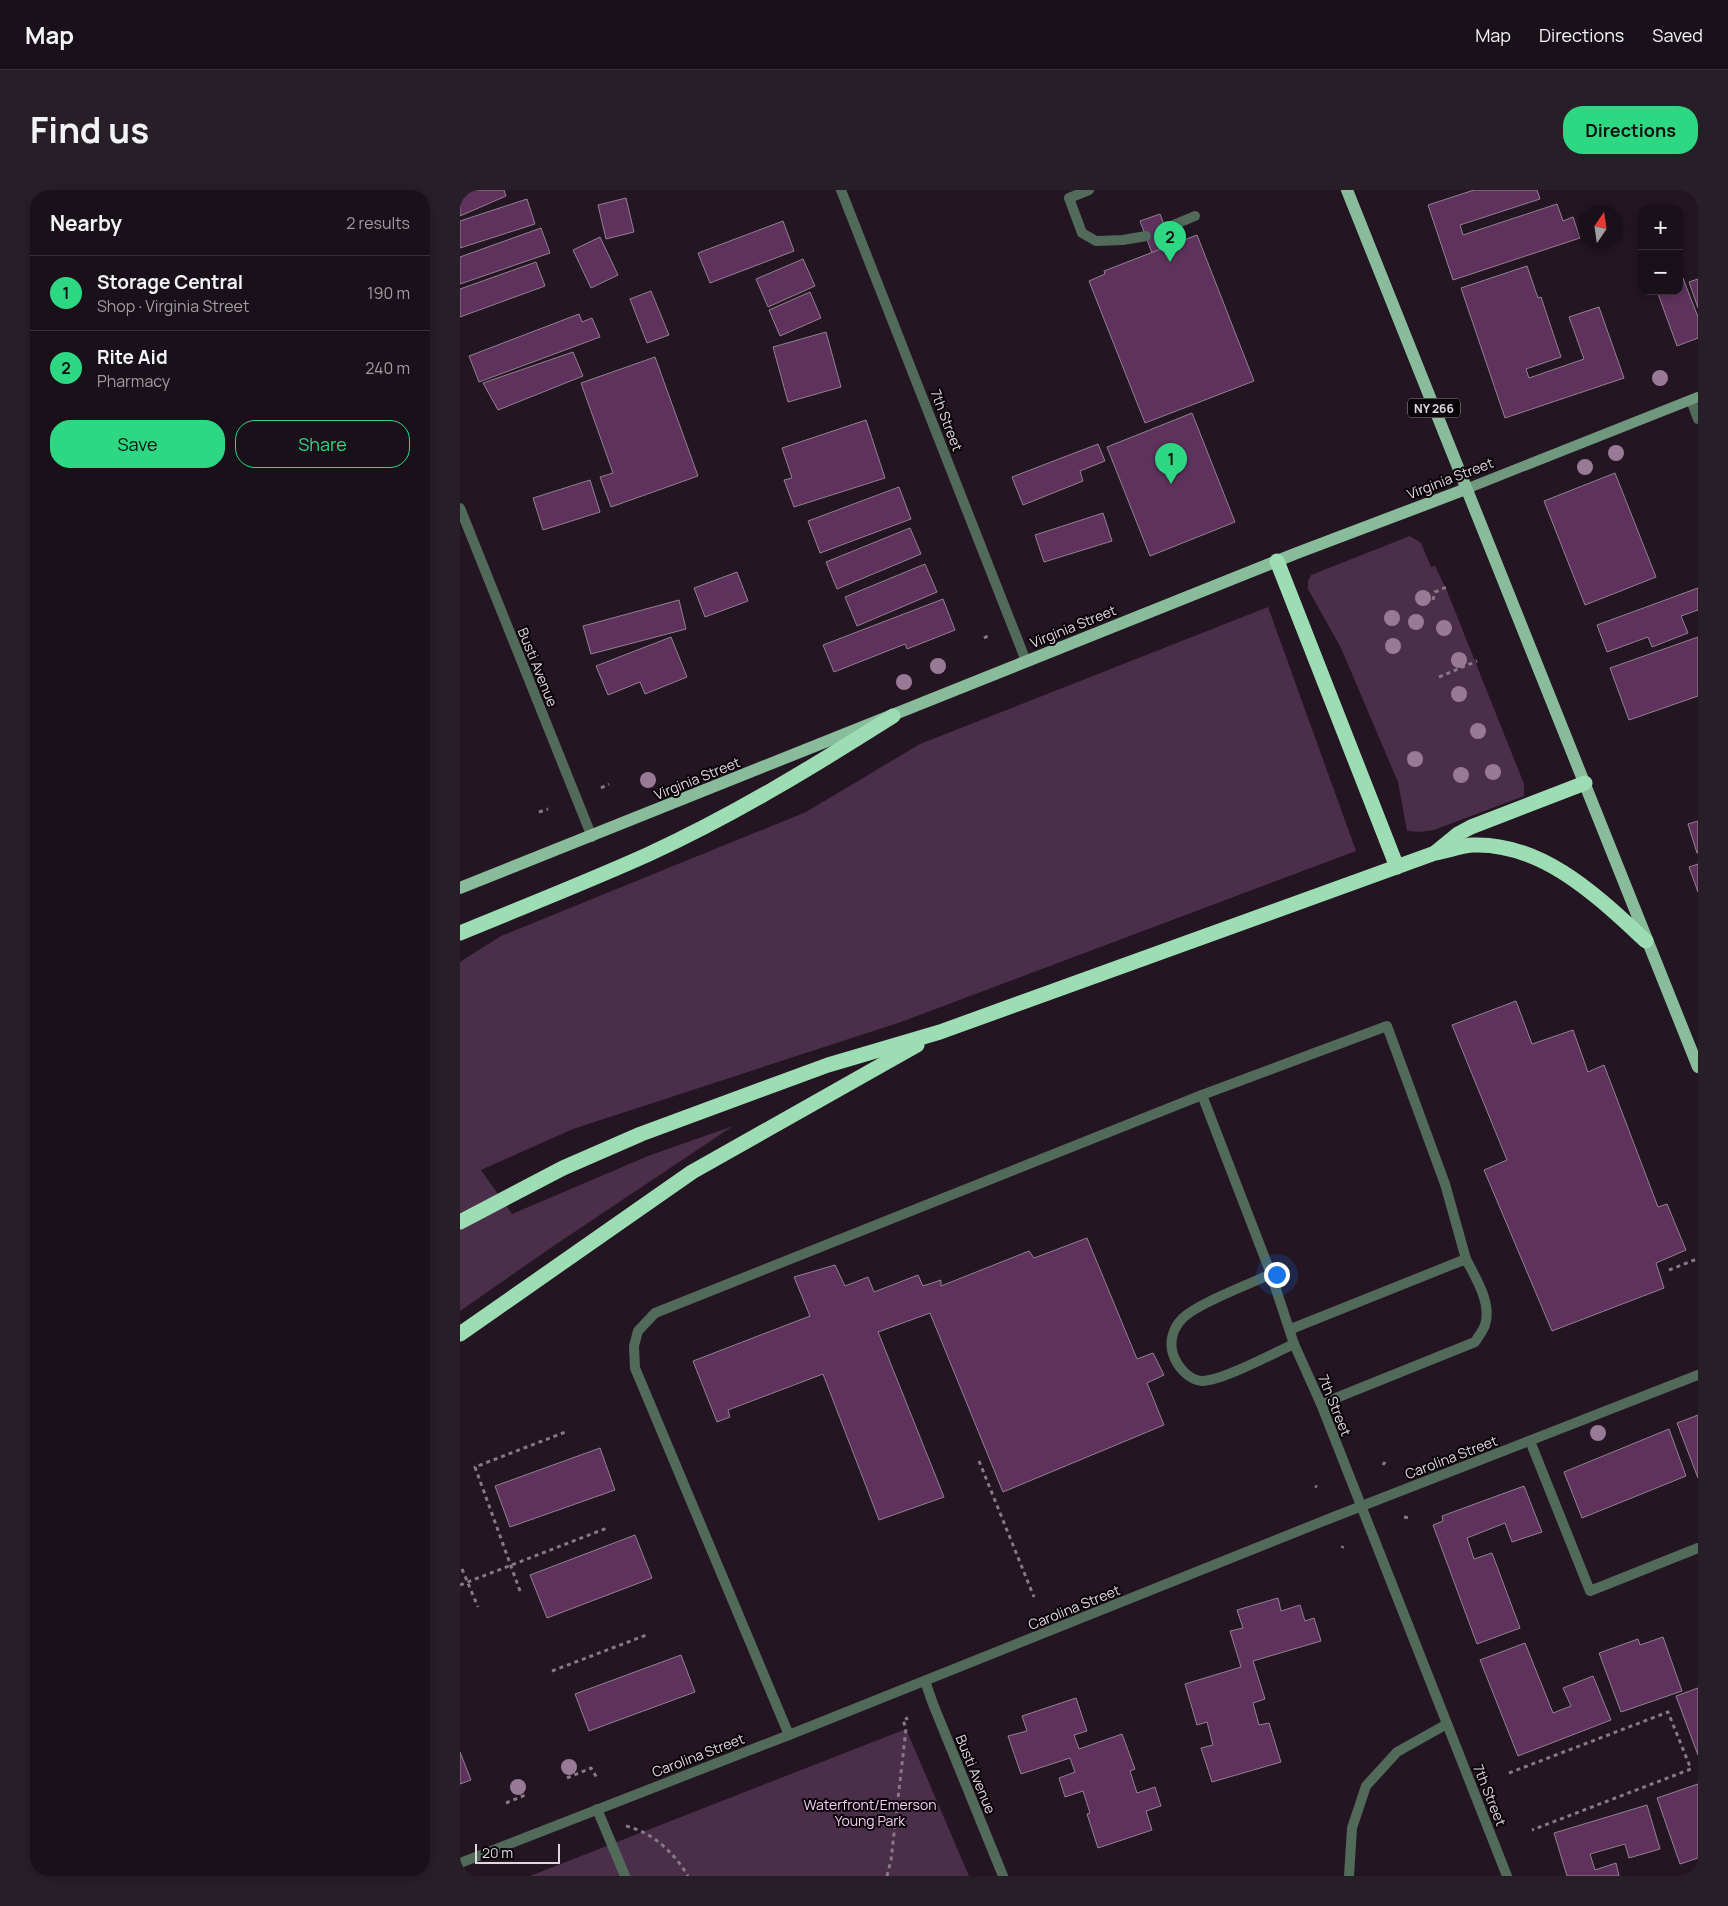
<!DOCTYPE html>
<meta charset="utf-8">
<style>
body{margin:0;font-family:Manrope,sans-serif;background:#271e27;color:#f1f3f6}
.controls{position:absolute;right:15px;top:15px;display:grid;overflow:hidden;border-radius:10px;box-shadow:0 2px 8px #0003}
.controls button{width:45px;height:45px;display:grid;place-items:center;padding:0;border:0;border-bottom:1px solid #383039;background:#1a101a;color:#f1f3f6;font:25px sans-serif}
.compass{position:absolute;left:1118px;top:15px;width:45px;height:45px;border-radius:50%;background:#1a101a;box-shadow:0 2px 8px #0003;rotate:13deg}
.scale{position:absolute;left:15px;bottom:12px;width:85px;box-sizing:border-box;padding-left:5px;border:2px solid #e1d7e0;border-top:0;font-size:14px;line-height:18px;white-space:nowrap;color:#e1d7e0;-webkit-text-stroke:4px #090408;paint-order:stroke}
.you{position:absolute;left:816px;top:1084px;width:18px;height:18px;margin:-12px;border:4px solid #fff;border-radius:50%;background:#1a73e8;box-shadow:0 0 0 8px #1a73e833}
.badge{display:grid;place-items:center;width:32px;height:32px;border-radius:50%;background:#2ed883;color:#111;font-size:16px;font-weight:700}
.pin{position:absolute;translate:-50% -41px;filter:drop-shadow(0 1px 2px #0008)}
.pin::after{content:'';position:absolute;top:26px;width:18px;height:15px;background:inherit;clip-path:polygon(0 0,100% 0,50% 100%)}
.list{margin:0;padding:0;list-style:none}
h2{display:flex;justify-content:space-between;align-items:center;height:65px;margin:0;padding:0 20px;font-size:21px}
h2 small{font-size:16px;font-weight:400;color:#9f9da2}
.list li{display:grid;grid-template-columns:32px 1fr auto;gap:15px;align-items:center;box-sizing:border-box;height:75px;padding:0 20px;border-top:1px solid #383039}
.list b{display:block;font-size:19px;white-space:nowrap}
.list p{margin:0;font-size:16px;white-space:nowrap;color:#9f9da2}
.list em{font-size:16px;font-style:normal;color:#9f9da2}
.actions{display:flex;gap:10px;padding:15px 20px}
.actions a{flex:1;padding:11px 0;border:1px solid #2ed883;border-radius:20px;text-align:center;font-size:18px;color:#2ed883}
.actions .main{background:#2ed883;color:#111}
.map{position:relative;flex:none;width:1238px;height:1686px;overflow:hidden;border-radius:20px}
header{display:flex;align-items:center;gap:30px;box-sizing:border-box;height:70px;padding:0 25px;background:#1a101a;border-bottom:1px solid #383039}
header strong{font-size:24px}
nav{display:flex;gap:28px;margin-inline-start:auto;font-size:18px}
.intro{display:flex;align-items:center;justify-content:space-between;box-sizing:border-box;height:120px;padding:0 30px}
h1{margin:0;font-size:35px}
.button{padding:12px 22px;border-radius:20px;background:#2ed883;color:#111;font-size:18px;font-weight:700}
main{display:flex;gap:30px;padding:0 30px}
aside{flex:1;background:#1a101a;border-radius:20px;box-shadow:0 2px 8px #0003}
.map>svg:first-child{display:block}
.green{fill:#4b2e4a}
.building{fill:#5e325c;stroke:#928191}
.lines{fill:none;stroke-linecap:round;stroke-linejoin:round}
.path{stroke:#867a85;stroke-width:3;stroke-dasharray:4 4;stroke-linecap:butt}
.service{stroke:#526a5a;stroke-width:10}
.minor{stroke:#526a5a;stroke-width:10}
.secondary{stroke:#70987e;stroke-width:10}
.primary{stroke:#88bc9a;stroke-width:12}
.motorway{stroke:#9dddb3;stroke-width:15}
.tree{fill:#987a96}
.labels{text-anchor:middle;dominant-baseline:central;stroke-width:4;stroke-linejoin:round;paint-order:stroke}
.shield{fill:#090408;stroke:#a0989f;stroke-width:1}
.shield-label{font-size:12px;font-weight:bold;fill:#e1d7e0}
.street-label{font-size:14px;fill:#e1d7e0;stroke:#090408}
.park-label{font-size:14px;fill:#f8cdf5;stroke:#090408}
</style>
<header>
<strong>Map</strong>
<nav><a>Map</a><a>Directions</a><a>Saved</a></nav>
</header>
<div class="intro"><h1>Find us</h1><a class="button">Directions</a></div>
<main>
<aside>
<h2>Nearby<small>2 results</small></h2>
<ul class="list">
<li><span class="badge">1</span><div><b>Storage Central</b><p>Shop · Virginia Street</p></div><em>190 m</em></li>
<li><span class="badge">2</span><div><b>Rite Aid</b><p>Pharmacy</p></div><em>240 m</em></li>
</ul>
<div class="actions"><a class="main">Save</a><a>Share</a></div>
</aside>
<div class="map">
<svg width="1238" height="1686" viewBox="0 0 1238 1686">
<rect width="100%" height="100%" fill="#231522"/>
<!-- green -->
<g class="green">
<polygon points="950,346 961,353 971,377 975,376 987,401 1064,594 1064,606 974,640 960,642 947,641 938,592 881,458 848,399 848,391 851,385"/>
<polygon points="808,417 896,661 441,832 113,939 21,980 52,1024 188,966 273,936 92,1057 0,1121 0,772 41,746 346,622 460,554"/>
<polygon points="446,1539 509,1686 70,1686"/>
</g>
<!-- building -->
<g class="building">
<polygon points="0,0 44,0 46,6 0,26"/>
<polygon points="1014,0 1077,0 1080,9 1000,35 1003,45 1097,14 1103,31 1113,27 1120,48 993,90 968,15"/>
<polygon points="166,8 174,42 146,49 138,15"/>
<polygon points="67,9 75,34 0,58 0,31"/>
<polygon points="700,24 712,55 692,63 680,31"/>
<polygon points="323,31 334,61 250,93 238,63"/>
<polygon points="81,38 90,63 0,94 0,67"/>
<polygon points="737,45 794,191 685,233 629,91 645,84 644,81"/>
<polygon points="140,47 158,85 131,98 113,60"/>
<polygon points="343,69 355,96 308,117 296,89"/>
<polygon points="76,72 85,96 0,127 0,99"/>
<polygon points="1067,76 1078,108 1081,107 1101,167 1066,179 1069,188 1124,169 1109,127 1139,117 1164,188 1045,228 1001,98"/>
<polygon points="1219,78 1238,127 1238,148 1217,156 1197,101 1219,101"/>
<polygon points="1238,89 1238,118 1229,92"/>
<polygon points="191,101 209,145 187,153 170,109"/>
<polygon points="350,102 361,128 320,146 309,120"/>
<polygon points="119,124 122,132 132,128 140,147 19,192 9,166"/>
<polygon points="366,142 381,197 328,212 313,157"/>
<polygon points="113,162 123,186 38,220 23,193"/>
<polygon points="195,167 238,286 151,317 140,287 153,283 121,193"/>
<polygon points="732,223 775,332 690,366 647,257"/>
<polygon points="406,230 425,288 334,317 324,290 332,288 322,258"/>
<polygon points="638,254 645,271 620,281 623,291 563,315 552,287"/>
<polygon points="1155,283 1196,387 1125,415 1084,311"/>
<polygon points="130,290 140,322 83,340 73,308"/>
<polygon points="439,297 451,329 360,363 348,331"/>
<polygon points="643,323 652,351 584,372 575,345"/>
<polygon points="450,338 461,364 377,399 366,372"/>
<polygon points="465,374 477,402 397,436 385,407"/>
<polygon points="277,382 288,411 245,427 234,398"/>
<polygon points="1238,398 1238,420 1221,426 1228,443 1192,457 1188,447 1147,462 1137,435"/>
<polygon points="483,409 495,440 447,459 445,454 374,482 363,455"/>
<polygon points="219,410 226,439 131,464 123,436"/>
<polygon points="211,447 227,487 185,504 180,492 148,505 136,476"/>
<polygon points="1238,447 1238,506 1169,530 1150,478"/>
<polygon points="1238,631 1238,663 1237,663 1228,634"/>
<polygon points="1238,674 1238,702 1229,677"/>
<polygon points="1056,811 1072,854 1113,840 1128,882 1144,875 1198,1017 1207,1014 1226,1060 1196,1073 1204,1098 1092,1141 1024,980 1047,970 992,835"/>
<polygon points="627,1048 677,1169 693,1163 704,1185 687,1193 704,1235 543,1302 470,1123 418,1142 484,1307 419,1330 363,1184 268,1220 270,1227 257,1232 233,1171 350,1126 334,1087 375,1075 385,1096 408,1087 414,1102 458,1085 463,1096 481,1090 481,1096 569,1061 574,1068"/>
<polygon points="1238,1225 1238,1288 1217,1233"/>
<polygon points="1209,1239 1226,1286 1122,1328 1104,1282"/>
<polygon points="140,1258 155,1300 50,1337 35,1296"/>
<polygon points="1064,1296 1082,1342 1052,1352 1045,1333 1007,1348 1014,1369 1032,1363 1060,1438 1017,1454 973,1335 983,1331 982,1326"/>
<polygon points="175,1345 192,1388 87,1428 70,1385"/>
<polygon points="818,1408 821,1421 840,1415 845,1431 854,1428 861,1451 793,1471 805,1509 793,1513 799,1535 809,1533 821,1572 752,1592 741,1558 753,1555 747,1532 737,1535 725,1494 781,1477 770,1441 783,1438 777,1420"/>
<polygon points="1203,1447 1222,1501 1161,1522 1139,1463 1178,1449 1180,1455"/>
<polygon points="1065,1453 1093,1523 1111,1516 1103,1498 1133,1486 1151,1530 1058,1566 1020,1470"/>
<polygon points="221,1465 235,1502 129,1541 115,1504"/>
<polygon points="1238,1498 1238,1565 1216,1506"/>
<polygon points="616,1508 627,1541 614,1545 619,1559 662,1544 675,1579 670,1581 677,1603 695,1597 701,1616 686,1621 692,1640 638,1658 627,1624 630,1623 623,1601 605,1607 599,1588 615,1582 610,1568 561,1584 548,1546 567,1541 562,1526"/>
<polygon points="0,1562 11,1590 0,1594"/>
<polygon points="1238,1594 1238,1668 1220,1674 1197,1608"/>
<polygon points="1187,1615 1200,1659 1169,1668 1165,1654 1130,1664 1135,1680 1156,1673 1159,1686 1107,1686 1094,1643"/>
</g>
<g class="lines">
<!-- path -->
<g class="path">
<polyline points="973,410 975,402 989,396"/>
<polyline points="524,448 530,445"/>
<polyline points="979,487 1017,471"/>
<polyline points="141,598 149,594"/>
<polyline points="79,622 88,619"/>
<polyline points="1209,1080 1237,1069"/>
<polyline points="519,1271 574,1407"/>
<polyline points="923,1275 925,1272"/>
<polyline points="855,1296 857,1297"/>
<polyline points="944,1327 949,1328"/>
<polyline points="882,1358 883,1356"/>
<polyline points="2,1379 18,1417"/>
<polyline points="0,1395 147,1338"/>
<polyline points="60,1401 15,1277 108,1241"/>
<polyline points="92,1481 189,1444"/>
<polyline points="1049,1583 1208,1522 1231,1579 1072,1640"/>
<polyline points="107,1588 131,1578 137,1588"/>
<polyline points="46,1613 68,1604"/>
<path d="M 166,1636 C 194,1643 214,1663 228,1686"/>
<polyline points="427,1686 431,1670 446,1539 443,1530 448,1528"/>
</g>
<!-- service -->
<g class="service">
<polyline points="629,0 609,8 622,43 636,51 663,50 686,46"/>
<polyline points="706,38 735,26"/>
<polyline points="1231,210 1238,229"/>
<path d="M 811,1084 C 790,1094 736,1114 722,1129 C 713,1138 709,1152 713,1164 C 717,1176 728,1190 742,1191 C 762,1191 814,1163 834,1154"/>
<path d="M 831,1139 L 1006,1069 C 1016,1089 1032,1113 1025,1135 C 1023,1141 1018,1147 1015,1152 L 861,1214"/>
<polyline points="1070,1251 1130,1401 1238,1358"/>
<polyline points="329,1545 175,1178 174,1156 178,1141 195,1123 742,905 927,836 985,994 1006,1069"/>
<polyline points="889,1686 892,1638 906,1596 937,1562 987,1534"/>
</g>
<!-- minor -->
<g class="minor">
<polyline points="381,0 566,471"/>
<polyline points="0,318 132,647"/>
<polyline points="742,905 811,1084 834,1154 861,1214 1047,1686"/>
<polyline points="465,1491 473,1514 543,1686"/>
<polyline points="137,1619 165,1686"/>
<polyline points="0,1673 329,1545 871,1328 1238,1185"/>
</g>
<!-- secondary -->
<polyline class="secondary" points="1006,299 1238,207"/>
<!-- primary -->
<g class="primary">
<polyline points="887,0 1238,877"/>
<polyline points="0,698 837,363 1006,299"/>
</g>
<!-- motorway -->
<g class="motorway">
<polyline points="817,371 937,677"/>
<polyline points="976,662 998,644 1011,637 1125,593"/>
<path d="M 0,743 C 63,717 127,692 189,664 C 274,625 354,576 433,526"/>
<path d="M 0,1032 L 103,978 L 181,944 L 368,875 L 480,842 L 975,663 C 987,661 1000,656 1012,655 C 1083,652 1138,707 1186,751"/>
<polyline points="0,1144 232,982 457,855"/>
</g>
</g>
<!-- trees -->
<g class="tree">
<circle cx="1200" cy="188" r="8"/>
<circle cx="1156" cy="263" r="8"/>
<circle cx="1125" cy="277" r="8"/>
<circle cx="963" cy="408" r="8"/>
<circle cx="932" cy="428" r="8"/>
<circle cx="956" cy="432" r="8"/>
<circle cx="984" cy="438" r="8"/>
<circle cx="933" cy="456" r="8"/>
<circle cx="999" cy="470" r="8"/>
<circle cx="478" cy="476" r="8"/>
<circle cx="444" cy="492" r="8"/>
<circle cx="999" cy="504" r="8"/>
<circle cx="1018" cy="541" r="8"/>
<circle cx="955" cy="569" r="8"/>
<circle cx="1033" cy="582" r="8"/>
<circle cx="1001" cy="585" r="8"/>
<circle cx="188" cy="590" r="8"/>
<circle cx="1138" cy="1243" r="8"/>
<circle cx="109" cy="1577" r="8"/>
<circle cx="58" cy="1597" r="8"/>
</g>
<g class="labels">
<!-- shield labels -->
<rect class="shield" x="948" y="208.5" width="52" height="19" rx="4"/>
<g class="shield-label">
<text x="974" y="218">NY 266</text>
</g>
<!-- street labels -->
<g class="street-label">
<text transform="translate(487 230) rotate(69)">7th Street</text>
<text transform="translate(990 288) rotate(-21)">Virginia Street</text>
<text transform="translate(613 436) rotate(-22)">Virginia Street</text>
<text transform="translate(78 477) rotate(68)">Busti Avenue</text>
<text transform="translate(237 588) rotate(-22)">Virginia Street</text>
<text transform="translate(875 1215) rotate(68)">7th Street</text>
<text transform="translate(991 1267) rotate(-21)">Carolina Street</text>
<text transform="translate(614 1417) rotate(-22)">Carolina Street</text>
<text transform="translate(238 1565) rotate(-21)">Carolina Street</text>
<text transform="translate(516 1584) rotate(68)">Busti Avenue</text>
<text transform="translate(1030 1605) rotate(68)">7th Street</text>
</g>
<!-- park labels -->
<g class="park-label">
<text x="410" y="1614">Waterfront/Emerson<tspan x="410" dy="16">Young Park</tspan></text>
</g>
</g>
</svg>
<div class="controls">
<button>+</button>
<button>−</button>
</div>
<svg class="compass" viewBox="-18 -18 36 36"><path d="M0-13l5 13h-10z" fill="#e53935"/><path d="M0 13l5-13h-10z" fill="#9f9da2"/></svg>
<div class="scale">20 m</div>
<div class="you"></div>
<div class="pin badge" style="left:711px;top:294px">1</div>
<div class="pin badge" style="left:710px;top:72px">2</div>
</div>
</main>
